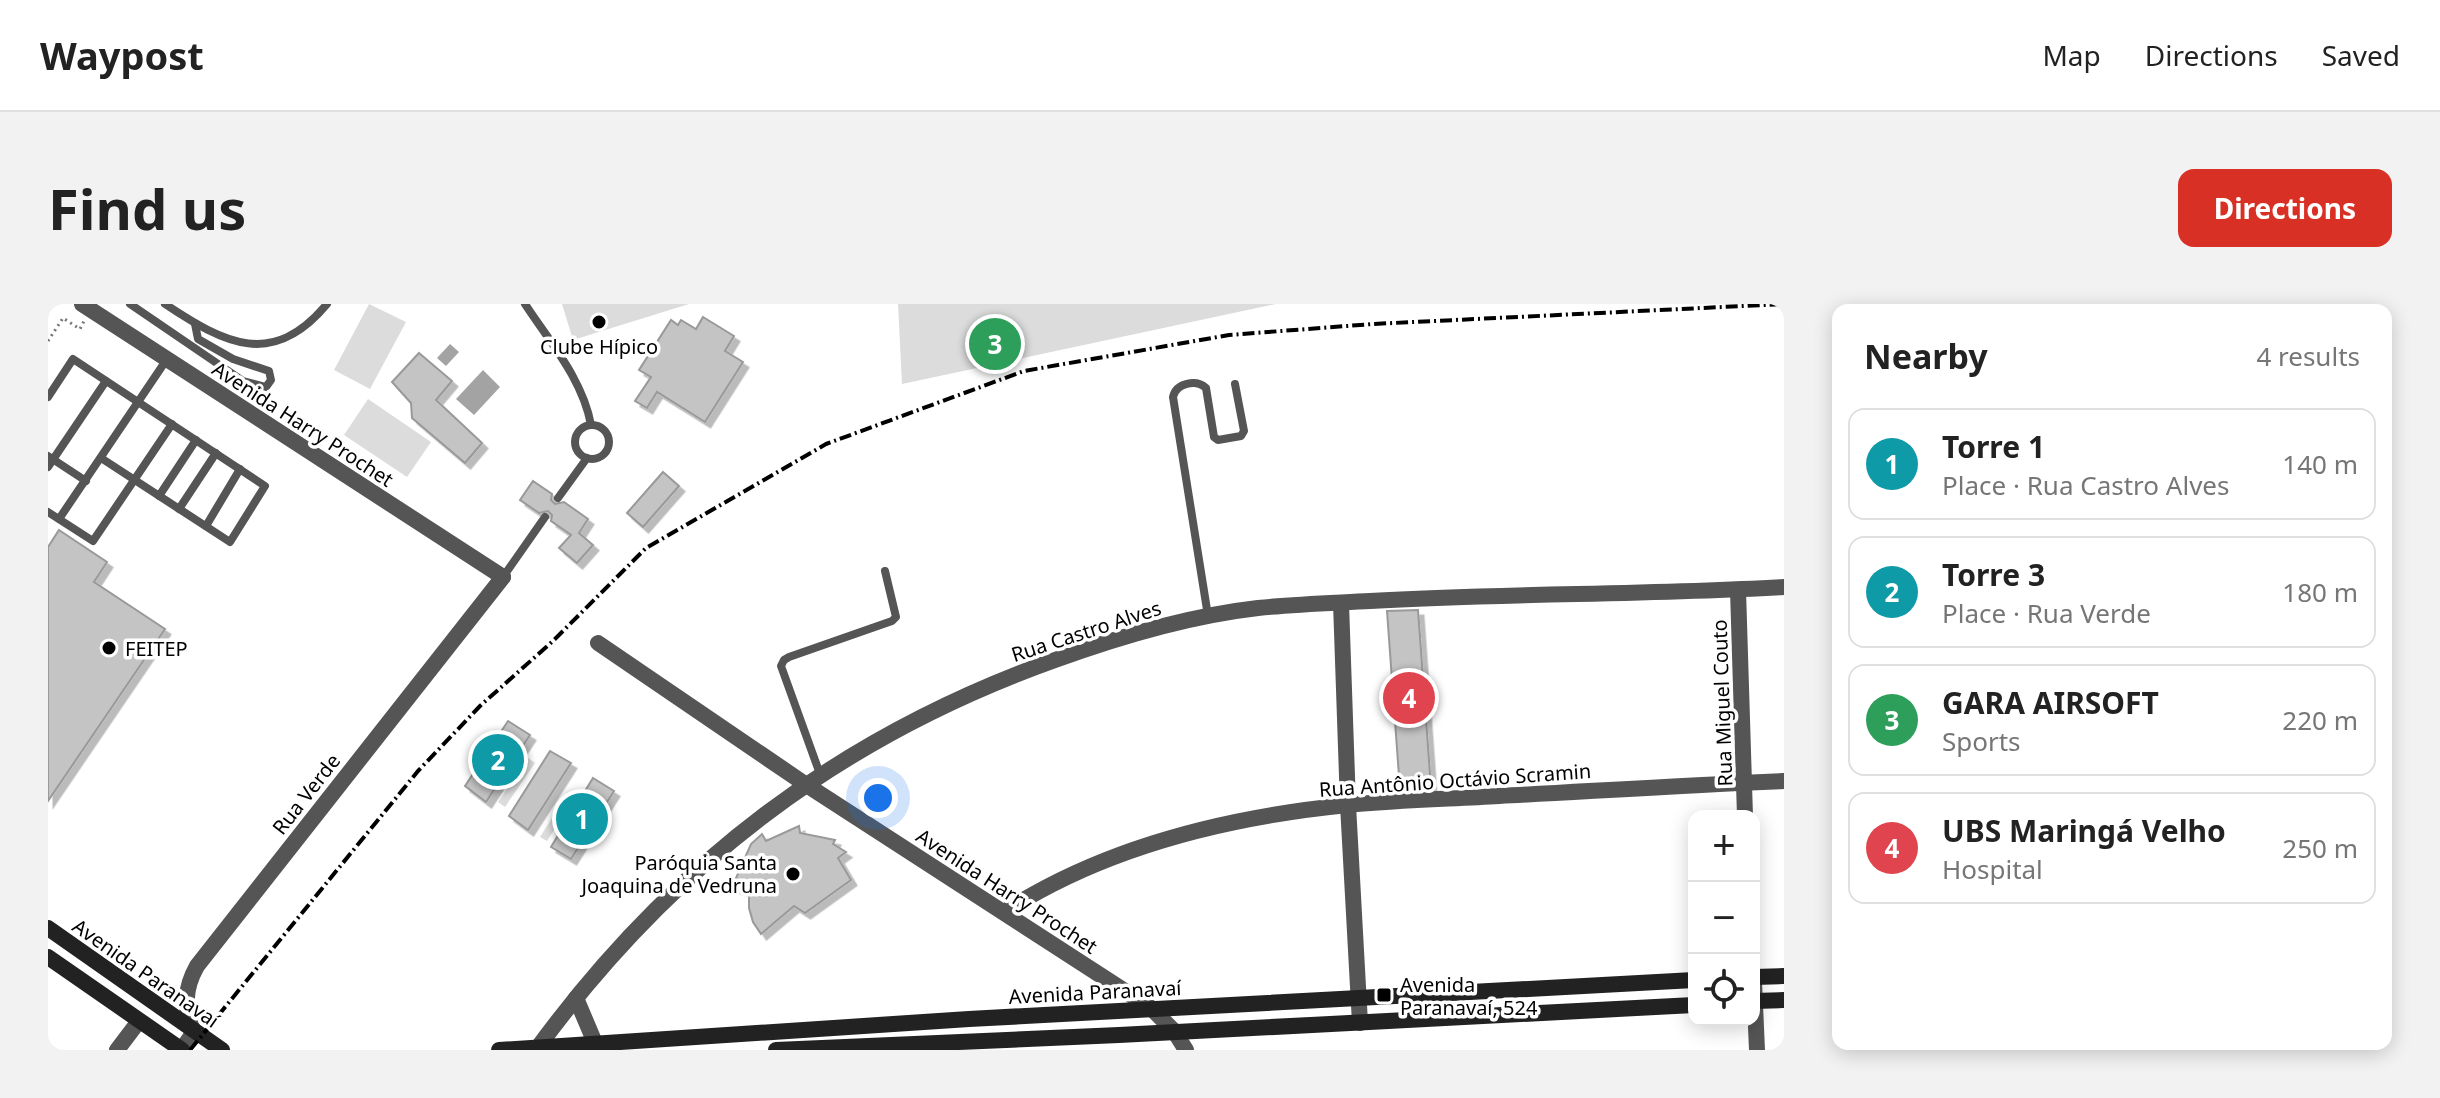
<!DOCTYPE html>
<meta charset="utf-8">
<style>
body{margin:0;font-family:"Noto Sans",sans-serif;background:#f2f2f2;color:#222}
.controls{position:absolute;right:24px;bottom:24px;display:grid;overflow:hidden;border-radius:16px;box-shadow:0 4px 20px #0003}
.controls button{width:72px;height:72px;display:grid;place-items:center;padding:0;border:0;border-bottom:2px solid #e0e0e0;background:#fff;color:#222;font:40px sans-serif}
.you{position:absolute;left:830px;top:494px;width:28px;height:28px;margin:-20px;border:6px solid #fff;border-radius:50%;background:#1a73e8;box-shadow:0 0 0 12px #1a73e833}
.badge{display:grid;place-items:center;width:52px;height:52px;border-radius:50%;background:#d93025;color:#fff;font-size:26px;font-weight:700}
.pin{position:absolute;translate:-50% -50%;border:4px solid #fff;box-shadow:0 2px 8px #0006}
.list{margin:0;padding:0;list-style:none}
h2{display:flex;justify-content:space-between;align-items:center;height:104px;margin:0;padding:0 32px;font-size:34px}
h2 small{font-size:26px;font-weight:400;color:#767676}
.list li{display:grid;grid-template-columns:52px 1fr auto;gap:24px;align-items:center;box-sizing:border-box;height:112px;margin:0 16px 16px;padding:0 16px;border:2px solid #e0e0e0;border-radius:16px}
.list b{display:block;font-size:30px;white-space:nowrap}
.list p{margin:0;font-size:26px;white-space:nowrap;color:#767676}
.list em{font-size:26px;font-style:normal;color:#767676}
.icon{flex:none;width:44px;height:44px;fill:none;stroke:currentColor;stroke-width:2;stroke-linecap:round;stroke-linejoin:round}
.map{position:relative;flex:none;width:1736px;height:746px;overflow:hidden;border-radius:16px}
header{display:flex;align-items:center;gap:48px;box-sizing:border-box;height:112px;padding:0 40px;background:#fff;border-bottom:2px solid #e0e0e0}
header strong{font-size:38px}
nav{display:flex;gap:44px;margin-inline-start:auto;font-size:28px}
.intro{display:flex;align-items:center;justify-content:space-between;box-sizing:border-box;height:192px;padding:0 48px}
h1{margin:0;font-size:56px}
.button{padding:20px 36px;border-radius:16px;background:#d93025;color:#fff;font-size:28px;font-weight:700}
main{display:flex;gap:48px;padding:0 48px}
aside{flex:1;background:#fff;border-radius:16px;box-shadow:0 4px 20px #0003}
.map>svg:first-child{display:block}
.green{fill:#dcdcdc}
.water{fill:#a3a3a3}
.building{fill:#c4c4c4;stroke:#999;stroke-width:2;filter:url(#shadow)}
.lines{fill:none;stroke-linecap:round;stroke-linejoin:round}
.path{stroke:#777;stroke-width:3;stroke-dasharray:2 4;stroke-linecap:butt}
.service{stroke:#555;stroke-width:8}
.minor{stroke:#555;stroke-width:16}
.tertiary{stroke:#555;stroke-width:16}
.secondary{stroke:#222;stroke-width:16}
.rail{stroke:#000;stroke-width:4;stroke-dasharray:12 4 2 4;stroke-linecap:butt}
.poi-dot{fill:#000;stroke:#fff;stroke-width:3}
.labels{text-anchor:middle;dominant-baseline:central;stroke-width:7;stroke-linejoin:round;paint-order:stroke}
.poi-label{font-size:20px;fill:#000;stroke:#fff;text-anchor:start}
.street-label{font-size:20px;fill:#000;stroke:#fff}
</style>
<header>
<strong>Waypost</strong>
<nav><a>Map</a><a>Directions</a><a>Saved</a></nav>
</header>
<div class="intro"><h1>Find us</h1><a class="button">Directions</a></div>
<main>
<div class="map">
<svg width="1736" height="746" viewBox="0 0 1736 746">
<defs>
<filter id="shadow"><feDropShadow dx="5.5" dy="5.5" stdDeviation="0" flood-color="#0004"/></filter>
</defs>
<rect width="100%" height="100%" fill="#fff"/>
<!-- green -->
<g class="green">
<polygon points="321,0 358,18 322,85 286,66"/>
<polygon points="514,0 641,0 525,36"/>
<polygon points="850,0 1228,0 854,80"/>
<polygon points="320,95 383,138 359,173 296,131"/>
<polygon points="480,454 487,459 457,503 450,498"/>
<polygon points="519,490 526,494 499,537 492,533"/>
</g>
<!-- water -->
<g class="water">
<polygon points="402,40 411,48 398,62 389,54"/>
<polygon points="435,66 452,83 426,111 408,95"/>
</g>
<!-- building -->
<g class="building">
<polygon points="655,13 686,32 677,47 695,58 657,118 609,88 599,104 587,97 603,73 591,66 623,16 630,21 633,16 648,25"/>
<polygon points="371,49 404,77 388,96 434,139 417,159 364,114 363,99 344,78"/>
<polygon points="615,168 631,182 595,223 579,209"/>
<polygon points="485,177 504,190 503,196 507,200 516,198 540,215 531,229 545,241 529,259 511,244 523,231 503,217 504,211 500,207 491,209 472,196"/>
<polygon points="11,226 59,258 46,278 117,325 0,497 0,243"/>
<polygon points="1370,306 1383,484 1352,486 1339,307"/>
<polygon points="460,417 482,431 438,498 417,482"/>
<polygon points="502,447 523,459 480,526 461,512"/>
<polygon points="545,474 566,487 523,555 503,543"/>
<polygon points="751,522 752,529 787,536 785,540 798,548 790,554 803,576 757,609 746,602 713,630 705,618 701,604 701,588 684,583 703,540 714,530 718,537"/>
</g>
<g class="lines">
<!-- path -->
<polyline class="path" points="0,37 15,14 32,25 36,17"/>
<!-- service -->
<g class="service">
<polyline points="82,0 195,77 218,83 223,76 221,67 185,55 150,35 147,20"/>
<path d="M 117,0 C 177,40 225,65 279,0"/>
<path d="M 477,0 C 502,38 535,76 543,121"/>
<polyline points="0,93 25,55 217,182 182,238 53,154"/>
<circle cx="544" cy="138" r="17"/>
<polyline points="0,152 38,177"/>
<polyline points="0,163 58,77"/>
<polyline points="111,192 148,136"/>
<polyline points="510,194 539,154"/>
<polyline points="131,205 168,149"/>
<polyline points="0,208 45,237 124,120"/>
<polyline points="11,215 119,55"/>
<polyline points="158,222 192,165"/>
<polyline points="455,273 497,213"/>
<path d="M 1160,312 L 1125,93 C 1128,79 1148,75 1158,84 L 1166,133 L 1170,136 L 1193,132 L 1196,127 L 1187,80"/>
<polyline points="772,470 733,362 736,356 741,353 844,317 848,313 837,267"/>
</g>
<!-- minor -->
<g class="minor">
<polyline points="1690,286 1697,512"/>
<polyline points="1293,299 1300,501 1312,719"/>
<polyline points="550,339 757,480"/>
<path d="M 956,608 C 1058,542 1179,513 1300,501 C 1350,496 1401,495 1451,492 C 1546,487 1641,481 1736,477"/>
<polyline points="1706,678 1709,746"/>
<polyline points="528,694 550,746"/>
<path d="M 134,745 L 146,728 C 136,704 136,685 149,662 L 455,273"/>
<polyline points="69,746 91,717"/>
</g>
<!-- tertiary -->
<g class="tertiary">
<polyline points="34,0 455,273"/>
<polyline points="757,480 1103,704 1126,727 1138,746"/>
<path d="M 488,746 C 623,561 791,433 1007,356 C 1073,332 1140,312 1210,304 C 1247,300 1285,299 1322,297 C 1460,289 1598,291 1736,283"/>
</g>
<!-- secondary -->
<g class="secondary">
<polyline points="0,624 174,746"/>
<polyline points="0,653 134,746"/>
<polyline points="1706,673 1736,672"/>
<polyline points="1706,697 1736,696"/>
<polyline points="451,746 921,715 1646,676"/>
<polyline points="728,746 1071,731 1646,701"/>
</g>
<!-- rail -->
<polyline class="rail" points="142,746 370,467 432,402 505,337 598,244 778,140 976,67 1181,31 1325,20 1736,0"/>
</g>
<!-- markers -->
<g class="poi-dot">
<circle cx="551" cy="18" r="8"/>
<circle cx="61" cy="344" r="8"/>
<circle cx="745" cy="570" r="8"/>
<rect x="1328" y="683" width="16" height="16" rx="4"/>
</g>
<g class="labels">
<!-- poi labels -->
<g class="poi-label">
<text x="551" y="42" text-anchor="middle">Clube Hípico</text>
<text x="77" y="344">FEITEP</text>
<text x="729" y="558" text-anchor="end">Paróquia Santa<tspan x="729" dy="23">Joaquina de Vedruna</tspan></text>
<text x="1352" y="680">Avenida<tspan x="1352" dy="23">Paranavaí, 524</tspan></text>
</g>
<!-- street labels -->
<g class="street-label">
<text transform="translate(255 120) rotate(33)">Avenida Harry Prochet</text>
<text transform="translate(1038 327) rotate(-18)">Rua Castro Alves</text>
<text transform="translate(1674 399) rotate(-92)">Rua Miguel Couto</text>
<text transform="translate(1407 476) rotate(-4)">Rua Antônio Octávio Scramin</text>
<text transform="translate(258 490) rotate(-52)">Rua Verde</text>
<text transform="translate(959 587) rotate(33)">Avenida Harry Prochet</text>
<text transform="translate(98 669) rotate(35)">Avenida Paranavaí</text>
<text transform="translate(1047 688) rotate(-3)">Avenida Paranavaí</text>
</g>
</g>
</svg>
<div class="controls">
<button>+</button>
<button>−</button>
<button><svg class="icon" aria-label="locate" viewBox="0 0 24 24"><circle cx="12" cy="12" r="6"/><path d="M12 2v4M12 18v4M2 12h4M18 12h4"/></svg></button>
</div>
<div class="you"></div>
<div class="pin badge" style="left:534px;top:515px;background:#0f9aa8">1</div>
<div class="pin badge" style="left:450px;top:456px;background:#0f9aa8">2</div>
<div class="pin badge" style="left:947px;top:40px;background:#2e9e5b">3</div>
<div class="pin badge" style="left:1361px;top:394px;background:#e0444e">4</div>
</div>
<aside>
<h2>Nearby<small>4 results</small></h2>
<ul class="list">
<li><span class="badge" style="background:#0f9aa8">1</span><div><b>Torre 1</b><p>Place · Rua Castro Alves</p></div><em>140 m</em></li>
<li><span class="badge" style="background:#0f9aa8">2</span><div><b>Torre 3</b><p>Place · Rua Verde</p></div><em>180 m</em></li>
<li><span class="badge" style="background:#2e9e5b">3</span><div><b>GARA AIRSOFT</b><p>Sports</p></div><em>220 m</em></li>
<li><span class="badge" style="background:#e0444e">4</span><div><b>UBS Maringá Velho</b><p>Hospital</p></div><em>250 m</em></li>
</ul>
</aside>
</main>
